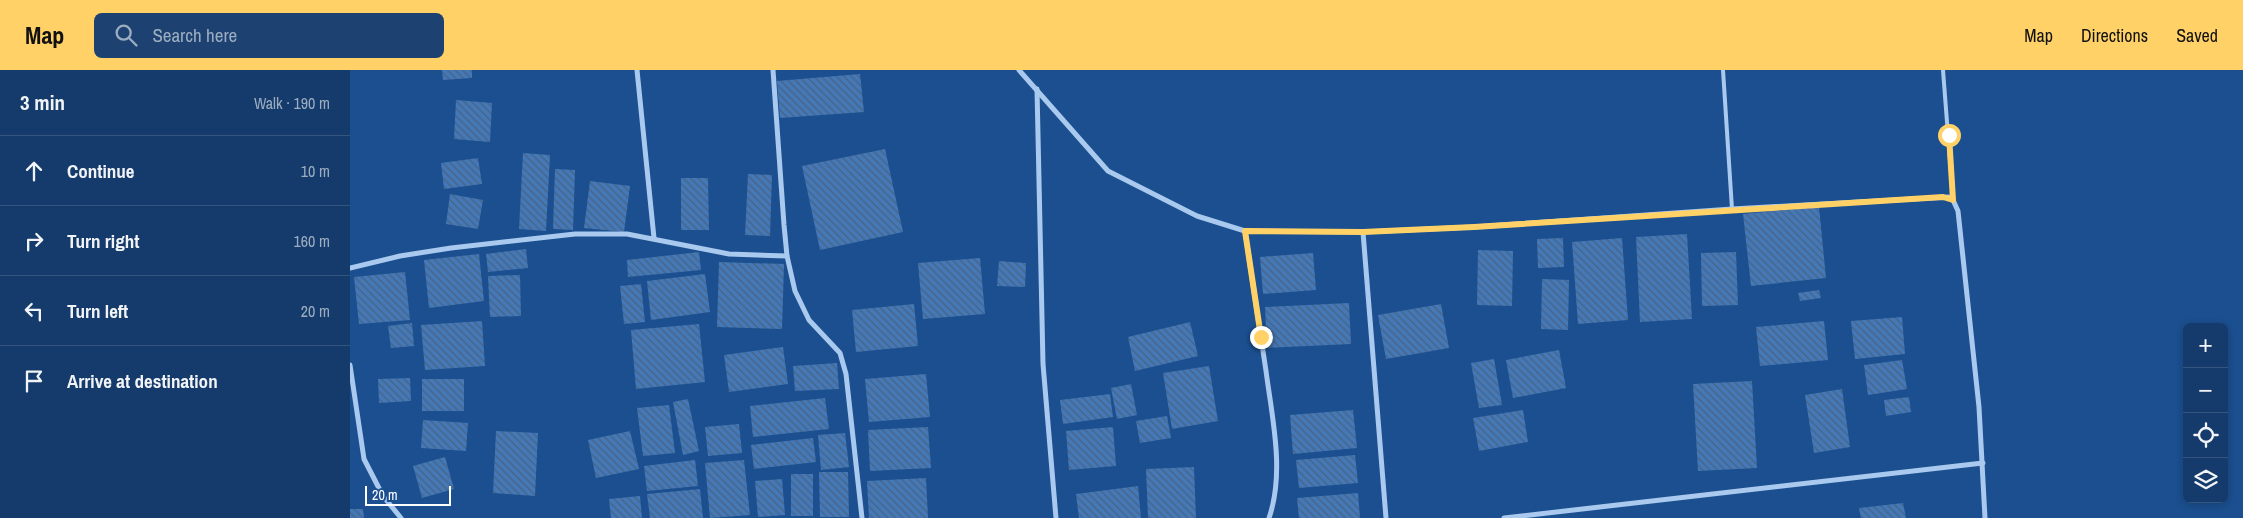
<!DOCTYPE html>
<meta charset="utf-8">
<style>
body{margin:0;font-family:"Archivo Narrow",sans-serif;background:#1d4271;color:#f1f3f6}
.controls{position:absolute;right:15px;bottom:15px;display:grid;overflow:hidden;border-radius:8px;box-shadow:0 2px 8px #0003}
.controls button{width:45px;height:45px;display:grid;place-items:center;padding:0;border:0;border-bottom:1px solid #33557e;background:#143b6b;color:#f1f3f6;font:25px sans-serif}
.scale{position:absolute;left:15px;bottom:12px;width:86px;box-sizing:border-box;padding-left:5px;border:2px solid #fff;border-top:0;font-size:14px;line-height:18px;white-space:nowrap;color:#fff;-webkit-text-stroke:4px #1b4f8f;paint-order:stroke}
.stop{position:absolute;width:15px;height:15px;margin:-11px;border:4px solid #ffd166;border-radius:50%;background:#fff}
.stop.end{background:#ffd166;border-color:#fff;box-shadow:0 1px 5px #0008}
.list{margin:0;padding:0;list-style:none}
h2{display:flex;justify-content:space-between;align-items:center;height:65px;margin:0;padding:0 20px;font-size:21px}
h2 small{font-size:16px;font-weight:400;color:#9dadc1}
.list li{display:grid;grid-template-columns:32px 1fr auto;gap:15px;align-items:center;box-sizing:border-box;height:70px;padding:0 20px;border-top:1px solid #33557e}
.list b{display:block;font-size:19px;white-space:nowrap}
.list em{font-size:16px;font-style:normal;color:#9dadc1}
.icon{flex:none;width:28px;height:28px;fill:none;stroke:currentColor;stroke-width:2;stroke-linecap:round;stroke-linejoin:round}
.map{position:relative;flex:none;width:1893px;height:448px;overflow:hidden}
header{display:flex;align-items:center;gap:30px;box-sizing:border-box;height:70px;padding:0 25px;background:#ffd166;color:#111}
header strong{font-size:24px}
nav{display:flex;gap:28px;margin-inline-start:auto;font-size:18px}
.search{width:350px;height:45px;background:#1d4271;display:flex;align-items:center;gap:12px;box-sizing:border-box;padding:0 18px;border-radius:8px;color:#9dadc1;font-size:19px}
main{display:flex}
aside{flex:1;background:#143b6b}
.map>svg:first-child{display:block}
.building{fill:url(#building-back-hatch)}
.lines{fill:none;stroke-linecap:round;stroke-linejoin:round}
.lane{stroke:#a9c9ee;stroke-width:4}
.street{stroke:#a9c9ee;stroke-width:5}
.route{stroke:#ffd166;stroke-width:6}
</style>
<header>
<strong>Map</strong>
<div class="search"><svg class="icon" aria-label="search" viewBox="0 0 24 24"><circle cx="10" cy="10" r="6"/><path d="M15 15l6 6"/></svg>Search here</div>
<nav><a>Map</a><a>Directions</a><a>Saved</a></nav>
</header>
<main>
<aside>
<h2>3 min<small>Walk · 190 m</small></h2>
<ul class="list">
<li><svg class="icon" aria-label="ahead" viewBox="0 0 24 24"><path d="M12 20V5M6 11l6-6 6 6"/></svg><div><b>Continue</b></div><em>10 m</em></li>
<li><svg class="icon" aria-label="right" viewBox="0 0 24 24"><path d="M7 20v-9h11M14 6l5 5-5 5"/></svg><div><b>Turn right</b></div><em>160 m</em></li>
<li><svg class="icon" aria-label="left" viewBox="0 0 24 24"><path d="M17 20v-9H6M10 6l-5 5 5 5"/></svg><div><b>Turn left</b></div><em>20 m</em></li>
<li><svg class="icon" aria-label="arrive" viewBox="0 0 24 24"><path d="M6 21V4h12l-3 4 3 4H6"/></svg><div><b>Arrive at destination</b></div></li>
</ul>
</aside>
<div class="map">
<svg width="1893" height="448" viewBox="0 0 1893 448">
<defs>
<pattern id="building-back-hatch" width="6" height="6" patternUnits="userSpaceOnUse" patternTransform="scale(1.25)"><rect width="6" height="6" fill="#4478b7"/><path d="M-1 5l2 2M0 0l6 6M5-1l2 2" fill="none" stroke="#486282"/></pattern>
</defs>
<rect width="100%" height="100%" fill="#1b4f8f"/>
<!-- building -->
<g class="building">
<polygon points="92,0 122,0 122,8 93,10"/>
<polygon points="510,4 514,42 430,48 427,11"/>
<polygon points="106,30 142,33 140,72 104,69"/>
<polygon points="535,79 553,162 470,180 452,96"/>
<polygon points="173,83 200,85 196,161 169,159"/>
<polygon points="128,88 132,114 94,119 91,93"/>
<polygon points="205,99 225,100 223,160 203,159"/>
<polygon points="398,104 422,105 420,166 395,165"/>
<polygon points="331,108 358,108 359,160 331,160"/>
<polygon points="240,111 280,116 274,162 234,158"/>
<polygon points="100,124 133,130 128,159 96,154"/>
<polygon points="1469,137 1476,208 1401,216 1393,144"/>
<polygon points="1337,164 1342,249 1290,252 1286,167"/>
<polygon points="1213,168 1214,197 1188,198 1187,169"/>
<polygon points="1272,168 1278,250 1228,254 1222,172"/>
<polygon points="176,179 178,198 138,202 136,184"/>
<polygon points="1128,180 1163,181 1162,236 1127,235"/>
<polygon points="349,182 351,200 278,207 277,190"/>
<polygon points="1386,182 1388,235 1352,236 1351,183"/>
<polygon points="963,183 966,220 913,224 910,187"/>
<polygon points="129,184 134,231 79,238 74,190"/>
<polygon points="630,188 635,244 573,249 568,193"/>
<polygon points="649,191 676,193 675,217 647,216"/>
<polygon points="369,192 434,194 432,259 367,257"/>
<polygon points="55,202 60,250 9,254 4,207"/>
<polygon points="355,204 360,242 301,250 297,211"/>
<polygon points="170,205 171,246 140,247 138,206"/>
<polygon points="1192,209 1219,210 1218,260 1191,259"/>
<polygon points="291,214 295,252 274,254 270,216"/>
<polygon points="1469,220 1471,228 1450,231 1448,223"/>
<polygon points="999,233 1001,274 917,278 915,237"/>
<polygon points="564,234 568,276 506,282 502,240"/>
<polygon points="1091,234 1099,278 1036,289 1028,245"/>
<polygon points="1552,247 1555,284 1505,289 1501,251"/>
<polygon points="132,251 135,296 75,300 71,255"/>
<polygon points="1474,251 1478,290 1410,296 1406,257"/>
<polygon points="840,252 848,286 785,301 778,267"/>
<polygon points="62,253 64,276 41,278 38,256"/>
<polygon points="349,254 355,312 286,319 281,260"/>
<polygon points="433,277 438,314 379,322 374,285"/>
<polygon points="1209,280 1216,318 1163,328 1156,290"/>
<polygon points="1144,289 1152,335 1129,338 1121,293"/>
<polygon points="1552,290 1557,319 1518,325 1514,295"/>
<polygon points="487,293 489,319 445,321 443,296"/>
<polygon points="859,296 868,351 822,359 813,303"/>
<polygon points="576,304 580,347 519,352 515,309"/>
<polygon points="60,308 61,331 29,333 28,309"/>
<rect x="72" y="309" width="42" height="32"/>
<polygon points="1402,311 1407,398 1348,401 1343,314"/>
<polygon points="781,314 787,345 767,349 761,318"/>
<polygon points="1492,319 1500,377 1464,383 1455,325"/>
<polygon points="760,324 763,347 713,354 710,330"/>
<polygon points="1559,327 1561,342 1536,346 1534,330"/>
<polygon points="475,328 479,359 403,367 400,336"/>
<polygon points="338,329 349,381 333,385 323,332"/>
<polygon points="319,335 325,383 293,386 287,338"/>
<polygon points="1003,340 1007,378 943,384 940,345"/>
<polygon points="1173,340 1178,372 1129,381 1123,348"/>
<polygon points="817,346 821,368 790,373 786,351"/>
<polygon points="73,350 118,353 116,381 71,378"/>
<polygon points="389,354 392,383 358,386 355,357"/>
<polygon points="578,357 581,398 520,401 518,360"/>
<polygon points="763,357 766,396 719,400 716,361"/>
<polygon points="146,361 188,363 185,426 143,423"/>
<polygon points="280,361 289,399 246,408 238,370"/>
<polygon points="495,363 499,397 471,400 468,365"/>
<polygon points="463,368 466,392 404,399 401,375"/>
<polygon points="1005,385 1008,413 949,418 946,390"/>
<polygon points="95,387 104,419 72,428 63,396"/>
<polygon points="345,390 348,416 297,421 294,396"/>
<polygon points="394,390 400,445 360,448 355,393"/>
<polygon points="844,397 846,448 798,448 796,399"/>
<polygon points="469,402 498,402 499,447 470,447"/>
<rect x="441" y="404" width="22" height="42"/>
<polygon points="576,408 578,448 519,448 517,411"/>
<polygon points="432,409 435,445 408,447 405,411"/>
<polygon points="788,416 791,448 729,448 726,424"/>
<polygon points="350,419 353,448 300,448 297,424"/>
<polygon points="1008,423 1010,448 949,448 947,428"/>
<polygon points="290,426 292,448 261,448 259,429"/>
<polygon points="1553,433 1556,448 1511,448 1509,438"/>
<polygon points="0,439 13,439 14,448 0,448"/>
</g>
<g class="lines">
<!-- lane -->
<g class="lane">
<polyline points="1373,0 1382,139"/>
<polyline points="1593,0 1603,130"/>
</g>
<!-- street -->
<g class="street">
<polyline points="287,0 304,168"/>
<polyline points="423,0 434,155 437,186 445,221 459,250 490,283 496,304 512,448"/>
<path d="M 669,0 L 758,101 L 847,146 L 895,161 C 902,208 909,254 916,301 C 922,347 935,402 919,448"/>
<polyline points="687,19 693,294 706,448"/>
<polyline points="895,161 1013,162 1124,157 1382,139 1599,127 1603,130 1608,141 1629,337 1635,448"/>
<polyline points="1013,162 1036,448"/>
<polyline points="0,198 50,186 101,178 225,164 277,164 379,184 437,186"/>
<polyline points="0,295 14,389 33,426 51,448"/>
<polyline points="1154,448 1633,393"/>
</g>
</g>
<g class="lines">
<!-- route -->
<polyline class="route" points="911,267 895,161 1013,162 1124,157 1593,127 1603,130 1599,65"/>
</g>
</svg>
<div class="controls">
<button>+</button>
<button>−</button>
<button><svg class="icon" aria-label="locate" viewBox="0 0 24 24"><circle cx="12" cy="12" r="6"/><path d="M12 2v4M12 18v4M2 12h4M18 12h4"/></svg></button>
<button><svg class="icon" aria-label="layers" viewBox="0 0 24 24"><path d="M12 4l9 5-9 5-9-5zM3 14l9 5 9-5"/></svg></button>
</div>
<div class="scale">20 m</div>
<div class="stop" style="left:1599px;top:65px"></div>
<div class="stop end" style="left:911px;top:267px"></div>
</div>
</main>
